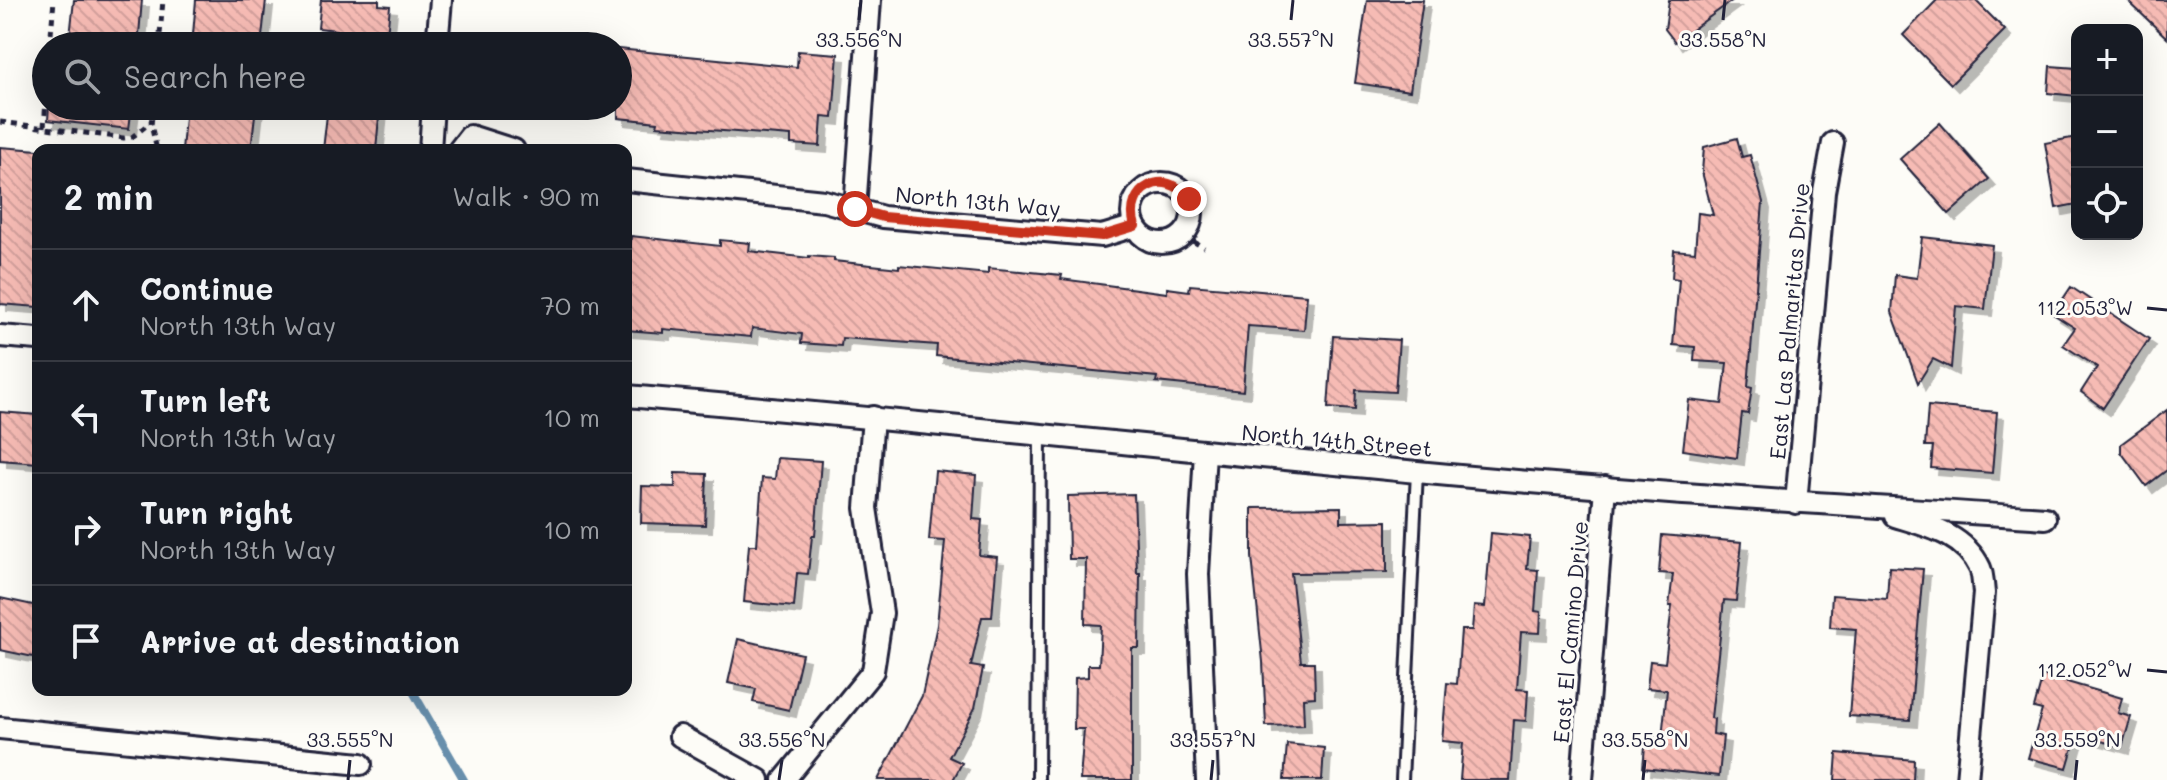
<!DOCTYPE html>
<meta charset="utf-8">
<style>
body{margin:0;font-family:Mali,sans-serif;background:#242831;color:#f1f3f6}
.controls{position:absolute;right:24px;top:24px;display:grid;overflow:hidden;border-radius:16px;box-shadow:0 8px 32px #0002}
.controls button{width:72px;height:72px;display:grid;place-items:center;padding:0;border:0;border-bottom:2px solid #363941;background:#171b24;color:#f1f3f6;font:40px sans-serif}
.stop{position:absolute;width:24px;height:24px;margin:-18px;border:6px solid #c8321e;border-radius:50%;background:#fff}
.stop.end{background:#c8321e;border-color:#fff;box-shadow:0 2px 8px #0008}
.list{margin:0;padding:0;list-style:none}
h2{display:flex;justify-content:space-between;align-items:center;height:104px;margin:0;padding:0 32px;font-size:34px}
h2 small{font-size:26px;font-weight:400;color:#9ea1a6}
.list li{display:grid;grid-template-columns:52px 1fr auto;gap:24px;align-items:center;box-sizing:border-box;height:112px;padding:0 32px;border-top:2px solid #363941}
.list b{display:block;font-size:30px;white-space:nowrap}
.list p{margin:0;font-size:26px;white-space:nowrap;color:#9ea1a6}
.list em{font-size:26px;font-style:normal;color:#9ea1a6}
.icon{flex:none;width:44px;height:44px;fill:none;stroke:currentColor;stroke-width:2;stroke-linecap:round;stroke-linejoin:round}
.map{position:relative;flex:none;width:2167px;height:780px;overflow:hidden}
.search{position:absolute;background:#171b24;box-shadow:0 8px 32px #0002;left:32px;top:32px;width:600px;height:88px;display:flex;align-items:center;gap:20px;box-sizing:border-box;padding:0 28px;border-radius:44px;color:#9ea1a6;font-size:30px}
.panel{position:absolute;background:#171b24;box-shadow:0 8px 32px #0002;left:32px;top:144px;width:600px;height:552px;border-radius:16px}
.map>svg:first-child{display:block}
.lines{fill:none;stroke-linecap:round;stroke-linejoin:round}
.stream{stroke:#678fac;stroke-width:8}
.building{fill:url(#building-back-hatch);stroke:#22223b;stroke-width:2;filter:url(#shadow)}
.service-casing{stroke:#22223b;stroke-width:16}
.minor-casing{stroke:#22223b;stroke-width:26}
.path{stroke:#22223b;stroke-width:5;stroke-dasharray:6 6;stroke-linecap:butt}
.service{stroke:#fdfcf7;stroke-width:10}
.minor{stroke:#fdfcf7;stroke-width:20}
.route{stroke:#c8321e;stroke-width:10}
.ticks{fill:none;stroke:#22223b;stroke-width:3}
.labels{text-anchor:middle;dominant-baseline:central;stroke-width:6;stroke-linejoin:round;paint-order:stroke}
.street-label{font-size:22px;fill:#22223b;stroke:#fdfcf7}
.ticks-label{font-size:20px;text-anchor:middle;fill:#22223b;stroke:#fdfcf7;stroke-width:6;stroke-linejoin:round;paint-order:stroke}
</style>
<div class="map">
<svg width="2167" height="780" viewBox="0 0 2167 780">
<defs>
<pattern id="building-back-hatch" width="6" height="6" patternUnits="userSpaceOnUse" patternTransform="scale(2)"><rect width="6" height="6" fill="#f6bbb4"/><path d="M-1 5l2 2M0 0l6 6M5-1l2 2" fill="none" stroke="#d3a09c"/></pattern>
<filter id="shadow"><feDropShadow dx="7" dy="7" stdDeviation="0" flood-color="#0004"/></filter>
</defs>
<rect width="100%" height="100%" fill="#fdfcf7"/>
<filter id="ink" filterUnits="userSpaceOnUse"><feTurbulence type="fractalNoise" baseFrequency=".0125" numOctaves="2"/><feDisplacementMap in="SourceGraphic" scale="16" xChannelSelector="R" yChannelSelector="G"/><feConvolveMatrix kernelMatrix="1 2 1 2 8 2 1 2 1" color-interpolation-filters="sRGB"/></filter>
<g filter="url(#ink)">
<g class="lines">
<!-- stream -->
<polyline class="stream" points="412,690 464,780"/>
</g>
<!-- building -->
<g class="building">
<polygon points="74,0 142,0 138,46 69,46"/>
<polygon points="196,0 266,0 261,46 192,46"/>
<polygon points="321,0 379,0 379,5 390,6 387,35 370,33 369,43 335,40 336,30 318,28"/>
<polygon points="1367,0 1423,0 1410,91 1355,83"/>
<polygon points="1669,0 1733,0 1675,42 1665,29"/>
<polygon points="1937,0 1975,0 2005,30 1951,84 1903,35"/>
<polygon points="2127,0 2167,0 2167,38"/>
<polygon points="618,49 797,67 798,51 838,54 833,118 822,117 820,146 791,144 791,136 657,126 658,122 618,118"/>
<polygon points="2050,66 2077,68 2077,96 2048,93"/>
<polygon points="49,106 132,106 129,129 48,120"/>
<polygon points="186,106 256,106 251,150 182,150"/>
<polygon points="328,106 380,106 376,150 323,150"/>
<polygon points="1940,123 1989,179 1949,214 1900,159"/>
<polygon points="2077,137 2077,204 2056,208 2045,143"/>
<polygon points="1737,138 1742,157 1750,155 1763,202 1748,387 1752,388 1748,414 1742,413 1737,458 1683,450 1689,400 1722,404 1727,363 1694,361 1695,347 1673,345 1679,279 1672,278 1674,250 1695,252 1698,213 1713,215 1702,172 1704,147"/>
<polygon points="0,147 38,150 38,307 0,304"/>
<polygon points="631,236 720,246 720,240 750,243 749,251 809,258 809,256 834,258 834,261 899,268 899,265 988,274 988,268 1062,275 1061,279 1167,293 1167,288 1189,291 1190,285 1307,295 1304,330 1248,326 1243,391 1156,382 1157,377 936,356 937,345 842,338 841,346 801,343 802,334 752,328 751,337 663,329 663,333 626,330"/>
<polygon points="1922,237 1992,245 1985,309 1956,306 1951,368 1933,359 1918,383 1892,312 1895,275 1917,278"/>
<polygon points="2071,287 2149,339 2103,408 2081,392 2097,367 2063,345 2075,328 2053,314"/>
<polygon points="1333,336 1399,340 1395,392 1356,390 1355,410 1328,408"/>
<polygon points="1928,406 1997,412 1992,473 1931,468 1933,446 1925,446"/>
<polygon points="2167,410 2167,470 2146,486 2121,452 2121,444"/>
<polygon points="0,412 38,415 38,463 0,460"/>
<polygon points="777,458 821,461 815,536 812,536 808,574 797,573 794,607 744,602 749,545 757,545 762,478 775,479"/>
<polygon points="935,471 976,475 973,519 982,520 979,555 997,557 992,617 982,617 971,666 983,668 975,708 949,757 962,763 953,780 878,780 922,696 937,625 945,541 929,540"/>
<polygon points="675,473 707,474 705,525 641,523 642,486 675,487"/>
<polygon points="1134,494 1137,573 1140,573 1139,648 1132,648 1132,780 1080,780 1084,729 1074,729 1075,678 1088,677 1088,665 1099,665 1101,625 1085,624 1086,559 1069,559 1068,496"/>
<polygon points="1341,507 1341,522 1387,521 1387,572 1291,573 1301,662 1314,662 1315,697 1303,698 1304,725 1266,726 1263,662 1252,557 1252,508"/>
<polygon points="1491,533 1530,537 1527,569 1538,570 1535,611 1541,612 1540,633 1521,632 1517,689 1528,690 1526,721 1514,720 1510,780 1460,780 1463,743 1442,741 1447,683 1457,684 1461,630 1472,630 1474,606 1485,607"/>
<polygon points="1662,535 1742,542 1736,601 1724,600 1711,718 1714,719 1713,734 1723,736 1719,776 1643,768 1646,735 1662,737 1667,690 1647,688 1650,661 1665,663 1672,606 1669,606 1673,574 1659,573"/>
<polygon points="1889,567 1923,569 1910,720 1849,716 1856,629 1830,627 1832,595 1887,599"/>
<polygon points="0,598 38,606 38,658 0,650"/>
<polygon points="738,639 802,654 789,710 753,702 756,689 728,683"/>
<polygon points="2043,675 2122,698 2118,713 2131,717 2122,747 2077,734 2067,768 2028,758 2042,710 2034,708"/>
<polygon points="1287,744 1324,748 1322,780 1284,780"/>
<polygon points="1837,753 1914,760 1913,780 1835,780"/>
</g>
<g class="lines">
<defs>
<g id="service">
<polyline points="1038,780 1040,433"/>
<polyline points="1402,780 1417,472"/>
</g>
<g id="minor">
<polyline points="437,46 441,0"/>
<polyline points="430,150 433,106"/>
<polyline points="459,150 470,136 514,150"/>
<polyline points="626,180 824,201 883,217 1102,236 1135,226"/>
<circle cx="1162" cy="213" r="30"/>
<polyline points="855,209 870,0"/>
<polyline points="0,336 38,339"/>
<path d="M 626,396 C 890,418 1153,447 1417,472 C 1626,492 1836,504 2045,518"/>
<polyline points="1205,452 1198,574 1207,780"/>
<polyline points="1796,503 1824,192 1833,143"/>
<path d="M 1895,516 C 1927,526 1964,534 1980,568 C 1983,575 1983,586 1984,593 L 1967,780"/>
<polyline points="0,728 361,764"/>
<polyline points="680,736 759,780"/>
<polyline points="784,780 873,671 882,613 866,508 873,417"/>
<polyline points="1582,780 1605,487"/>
</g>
</defs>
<!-- service casing -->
<use href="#service" class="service-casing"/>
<!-- minor casing -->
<use href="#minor" class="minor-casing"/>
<!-- path -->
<g class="path">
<polyline points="50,46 54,0"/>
<polyline points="159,46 163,0"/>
<polyline points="153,106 151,125 157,150"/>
<polyline points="0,122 124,138 132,137 152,121"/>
<polyline points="44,127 46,101"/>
<polyline points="1183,235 1204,248"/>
</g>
<!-- service -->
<use href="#service" class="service"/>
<!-- minor -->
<use href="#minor" class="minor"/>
</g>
</g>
<g class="lines" filter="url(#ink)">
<!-- route -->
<path class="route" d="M 855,209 L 883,217 L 1102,236 L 1135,226 C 1123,188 1166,166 1189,199"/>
</g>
<!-- ticks -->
<path class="ticks" d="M 859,20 L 861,0M 1291,20 L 1293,0M 1723,20 L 1725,0M 2147,308 L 2167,310M 2147,670 L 2167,672M 348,780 L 350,760M 779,780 L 782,760M 1211,780 L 1213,760M 1643,780 L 1645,760M 2075,780 L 2077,760"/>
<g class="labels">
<!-- street labels -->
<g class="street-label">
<text transform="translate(978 201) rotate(5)">North 13th Way</text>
<text transform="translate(1789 321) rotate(-85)">East Las Palmaritas Drive</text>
<text transform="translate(1337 440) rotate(5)">North 14th Street</text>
<text transform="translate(1570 632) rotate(-85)">East El Camino Drive</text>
</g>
</g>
<g class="ticks-label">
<text x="859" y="47">33.556°N</text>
<text x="1291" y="47">33.557°N</text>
<text x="1723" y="47">33.558°N</text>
<text x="2085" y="315">112.053°W</text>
<text x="2085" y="677">112.052°W</text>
<text x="350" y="747">33.555°N</text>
<text x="782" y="747">33.556°N</text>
<text x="1213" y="747">33.557°N</text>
<text x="1645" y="747">33.558°N</text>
<text x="2077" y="747">33.559°N</text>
</g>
</svg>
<div class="controls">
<button>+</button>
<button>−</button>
<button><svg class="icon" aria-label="locate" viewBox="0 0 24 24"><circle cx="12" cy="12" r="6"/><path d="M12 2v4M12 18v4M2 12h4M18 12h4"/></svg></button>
</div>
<div class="stop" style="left:855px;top:209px"></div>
<div class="stop end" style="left:1189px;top:199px"></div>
<div class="search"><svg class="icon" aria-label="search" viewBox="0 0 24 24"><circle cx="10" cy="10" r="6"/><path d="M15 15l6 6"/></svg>Search here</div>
<section class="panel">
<h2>2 min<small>Walk · 90 m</small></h2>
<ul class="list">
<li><svg class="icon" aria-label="ahead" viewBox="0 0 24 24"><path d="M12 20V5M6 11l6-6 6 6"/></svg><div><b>Continue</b><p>North 13th Way</p></div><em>70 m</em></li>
<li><svg class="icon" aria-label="left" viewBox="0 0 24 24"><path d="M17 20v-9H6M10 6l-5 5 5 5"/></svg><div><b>Turn left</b><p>North 13th Way</p></div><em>10 m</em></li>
<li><svg class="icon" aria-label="right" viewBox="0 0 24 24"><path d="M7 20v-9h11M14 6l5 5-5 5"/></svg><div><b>Turn right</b><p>North 13th Way</p></div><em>10 m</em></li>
<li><svg class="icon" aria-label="arrive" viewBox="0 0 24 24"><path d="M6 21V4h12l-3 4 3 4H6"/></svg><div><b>Arrive at destination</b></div></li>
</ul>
</section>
</div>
